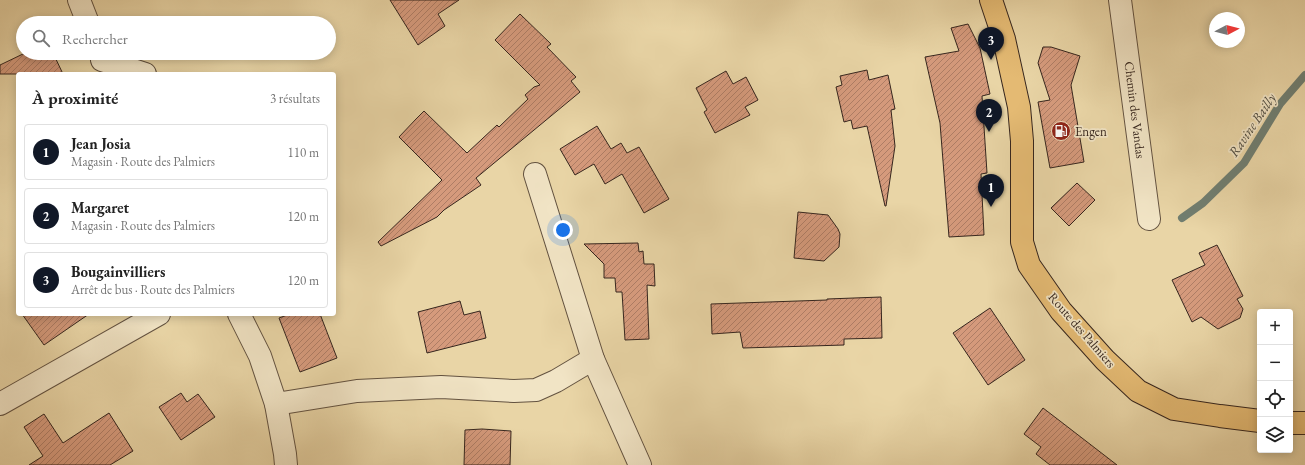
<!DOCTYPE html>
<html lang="fr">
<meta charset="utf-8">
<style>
body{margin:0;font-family:"EB Garamond",serif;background:#f6f6f6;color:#222}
.controls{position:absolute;right:12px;bottom:12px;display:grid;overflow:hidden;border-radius:4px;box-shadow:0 2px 10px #0003}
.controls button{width:36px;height:36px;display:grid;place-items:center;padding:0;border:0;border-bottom:1px solid #e0e0e0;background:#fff;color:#222;font:20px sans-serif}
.compass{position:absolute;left:1209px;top:12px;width:36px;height:36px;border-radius:50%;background:#fff;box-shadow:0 2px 10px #0003;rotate:83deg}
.you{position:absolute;left:563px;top:230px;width:14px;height:14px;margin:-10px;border:3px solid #fff;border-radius:50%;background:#1a73e8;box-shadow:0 0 0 6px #1a73e833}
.badge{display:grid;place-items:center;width:26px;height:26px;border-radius:50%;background:#111827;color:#fff;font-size:13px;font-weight:700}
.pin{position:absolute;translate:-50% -33px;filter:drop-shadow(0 1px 2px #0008)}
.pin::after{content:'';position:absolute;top:21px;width:14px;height:12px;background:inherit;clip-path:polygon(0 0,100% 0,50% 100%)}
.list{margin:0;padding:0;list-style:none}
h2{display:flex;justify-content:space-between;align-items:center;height:52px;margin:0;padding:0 16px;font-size:17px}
h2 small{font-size:13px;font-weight:400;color:#767676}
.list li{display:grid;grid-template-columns:26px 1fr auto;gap:12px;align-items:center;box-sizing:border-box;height:56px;margin:0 8px 8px;padding:0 8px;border:1px solid #e0e0e0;border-radius:4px}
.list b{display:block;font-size:15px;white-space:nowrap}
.list p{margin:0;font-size:13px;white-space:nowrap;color:#767676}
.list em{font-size:13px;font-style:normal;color:#767676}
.icon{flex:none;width:22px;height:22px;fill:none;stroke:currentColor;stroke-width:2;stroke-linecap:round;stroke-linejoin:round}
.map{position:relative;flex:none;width:1305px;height:465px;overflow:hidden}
.search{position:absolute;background:#fff;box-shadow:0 2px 10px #0003;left:16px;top:16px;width:320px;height:44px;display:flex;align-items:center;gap:10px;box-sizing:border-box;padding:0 14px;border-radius:22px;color:#767676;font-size:15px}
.panel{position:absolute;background:#fff;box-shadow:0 2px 10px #0003;left:16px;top:72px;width:320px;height:244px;border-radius:4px}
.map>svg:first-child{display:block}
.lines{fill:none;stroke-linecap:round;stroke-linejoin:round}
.stream{stroke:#707e71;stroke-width:8}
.building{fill:url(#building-hatch);stroke:#36261e}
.minor-casing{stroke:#635240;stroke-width:24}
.major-casing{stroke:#36261e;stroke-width:24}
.minor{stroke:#f1e4c5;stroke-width:22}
.major{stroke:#e4ba73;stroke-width:22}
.labels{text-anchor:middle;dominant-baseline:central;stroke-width:3.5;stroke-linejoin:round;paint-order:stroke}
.street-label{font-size:13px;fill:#36261e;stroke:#f1e4c5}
.poi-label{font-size:13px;fill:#36261e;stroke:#f1e4c5;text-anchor:start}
.water-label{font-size:14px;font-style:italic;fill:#4e4b40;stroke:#f1e4c5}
</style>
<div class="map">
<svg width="1305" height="465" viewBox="0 0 1305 465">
<defs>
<pattern id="building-hatch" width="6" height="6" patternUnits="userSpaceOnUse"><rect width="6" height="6" fill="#d59a7c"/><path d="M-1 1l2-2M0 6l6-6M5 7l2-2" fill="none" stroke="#ae7d65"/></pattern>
</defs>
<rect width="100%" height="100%" fill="#e9d5a6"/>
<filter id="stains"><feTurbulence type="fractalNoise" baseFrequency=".005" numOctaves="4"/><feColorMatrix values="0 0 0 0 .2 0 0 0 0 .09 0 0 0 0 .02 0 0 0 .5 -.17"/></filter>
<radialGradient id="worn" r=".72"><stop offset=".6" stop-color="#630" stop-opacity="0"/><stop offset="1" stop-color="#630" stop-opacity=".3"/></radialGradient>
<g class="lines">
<!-- stream -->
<polyline class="stream" points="1182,218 1203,203 1244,163 1280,104 1305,75"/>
</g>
<!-- building -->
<g class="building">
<polygon points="390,0 459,0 438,14 445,26 418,45"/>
<polygon points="520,14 551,44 547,47 576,77 571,81 580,92 476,178 481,185 444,210 437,217 381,246 378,242 442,180 399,137 416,119 424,111 467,153 497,125 499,127 528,99 525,95 534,87 540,85 495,40"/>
<polygon points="968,24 980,48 990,94 982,96 987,173 981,174 984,235 949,237 940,123 925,57 959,51 951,28"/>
<polygon points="1043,47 1051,47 1080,56 1071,85 1084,162 1050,168 1038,102 1050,100 1038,63"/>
<polygon points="25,53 53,53 63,74 0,74 0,65"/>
<polygon points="867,70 869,80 888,75 895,109 891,110 895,146 886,206 885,206 867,126 853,129 851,120 844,122 836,87 842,85 840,76"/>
<polygon points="726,71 733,84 746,77 758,100 745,107 750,115 715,133 704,112 707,110 696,88"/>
<polygon points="597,126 611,149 621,143 627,153 639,147 669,199 644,213 622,174 605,184 594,164 575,175 560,149"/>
<polygon points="1077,183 1095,200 1069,226 1051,208"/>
<polygon points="798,212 828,215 838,229 840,234 839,247 824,261 794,258"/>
<polygon points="638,243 639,252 643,251 644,264 654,264 655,286 647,285 649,339 625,340 622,292 616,292 615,278 604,278 604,264 584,244"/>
<polygon points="1217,245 1243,296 1237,299 1243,309 1240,318 1218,329 1201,317 1192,322 1172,280 1205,265 1199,253"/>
<polygon points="881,297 882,338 844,339 844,345 743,348 740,332 712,334 711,304 827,300 827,299"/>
<polygon points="460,301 464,315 480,311 486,338 427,353 418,312"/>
<polygon points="990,308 1025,360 988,385 953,333"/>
<polygon points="22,314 89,314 44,345"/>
<polygon points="290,314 320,314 337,358 300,372 279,318"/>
<polygon points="181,393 187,402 198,394 215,417 181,440 159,407"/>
<polygon points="1043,408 1060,421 1117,465 1050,465 1036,454 1041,447 1024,434"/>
<polygon points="109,413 133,451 110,465 29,465 43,456 24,427 44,414 63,443"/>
<polygon points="482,429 511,431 510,465 464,465 465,430"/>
</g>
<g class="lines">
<defs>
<g id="minor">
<polyline points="79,0 88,23"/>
<polyline points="1120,0 1149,219"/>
<polyline points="102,60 145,74"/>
<polyline points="535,174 593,359 640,465"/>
<polyline points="239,314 260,356 276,404 285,454 286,465"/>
<polyline points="0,404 159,314"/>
<polyline points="276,404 357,391 441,387 514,391 536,390 556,381 593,359"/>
</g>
<g id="major">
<polyline points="991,0 1004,39 1019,107 1022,141 1022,242 1029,265 1061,311 1105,360 1138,391 1174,409 1220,416 1260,421"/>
<polyline points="1290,423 1305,423"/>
</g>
</defs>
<!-- minor casing -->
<use href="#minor" class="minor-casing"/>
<!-- major casing -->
<use href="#major" class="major-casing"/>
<!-- minor -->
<use href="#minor" class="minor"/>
<!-- major -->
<use href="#major" class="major"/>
</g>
<!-- icons -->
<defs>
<symbol id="fuel-disc" viewBox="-11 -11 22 22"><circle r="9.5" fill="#8f2418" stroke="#f1e4c5"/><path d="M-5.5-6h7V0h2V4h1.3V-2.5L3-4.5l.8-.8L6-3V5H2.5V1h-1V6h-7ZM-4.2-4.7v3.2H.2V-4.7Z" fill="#fff"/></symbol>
</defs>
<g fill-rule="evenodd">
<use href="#fuel-disc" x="1050" y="120" width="22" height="22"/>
</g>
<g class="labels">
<!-- street labels -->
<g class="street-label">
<text transform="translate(1135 110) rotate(83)">Chemin des Vandas</text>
<text transform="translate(1082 330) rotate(49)">Route des Palmiers</text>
</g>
<!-- poi labels -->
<g class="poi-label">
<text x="1075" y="131">Engen</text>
</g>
<!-- water labels -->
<g class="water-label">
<text transform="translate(1252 125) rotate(-56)">Ravine Bailly</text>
</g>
</g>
<rect width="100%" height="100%" filter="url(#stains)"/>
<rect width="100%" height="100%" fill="url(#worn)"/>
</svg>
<div class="controls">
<button>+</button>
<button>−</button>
<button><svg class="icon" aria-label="locate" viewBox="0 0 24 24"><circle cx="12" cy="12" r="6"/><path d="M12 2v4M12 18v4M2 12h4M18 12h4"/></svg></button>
<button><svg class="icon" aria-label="layers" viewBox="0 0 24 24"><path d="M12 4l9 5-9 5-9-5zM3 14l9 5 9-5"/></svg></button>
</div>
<svg class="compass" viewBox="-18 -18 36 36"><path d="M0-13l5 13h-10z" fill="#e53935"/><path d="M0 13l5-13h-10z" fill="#767676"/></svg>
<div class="you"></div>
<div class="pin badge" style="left:991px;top:207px">1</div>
<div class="pin badge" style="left:989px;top:132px">2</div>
<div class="pin badge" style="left:991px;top:60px">3</div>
<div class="search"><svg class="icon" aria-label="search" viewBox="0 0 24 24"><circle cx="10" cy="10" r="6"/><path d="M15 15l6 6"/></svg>Rechercher</div>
<section class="panel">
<h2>À proximité<small>3 résultats</small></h2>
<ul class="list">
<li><span class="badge">1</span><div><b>Jean Josia</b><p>Magasin · Route des Palmiers</p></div><em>110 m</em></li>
<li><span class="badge">2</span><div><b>Margaret</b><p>Magasin · Route des Palmiers</p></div><em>120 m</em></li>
<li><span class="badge">3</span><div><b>Bougainvilliers</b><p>Arrêt de bus · Route des Palmiers</p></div><em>120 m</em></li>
</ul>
</section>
</div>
